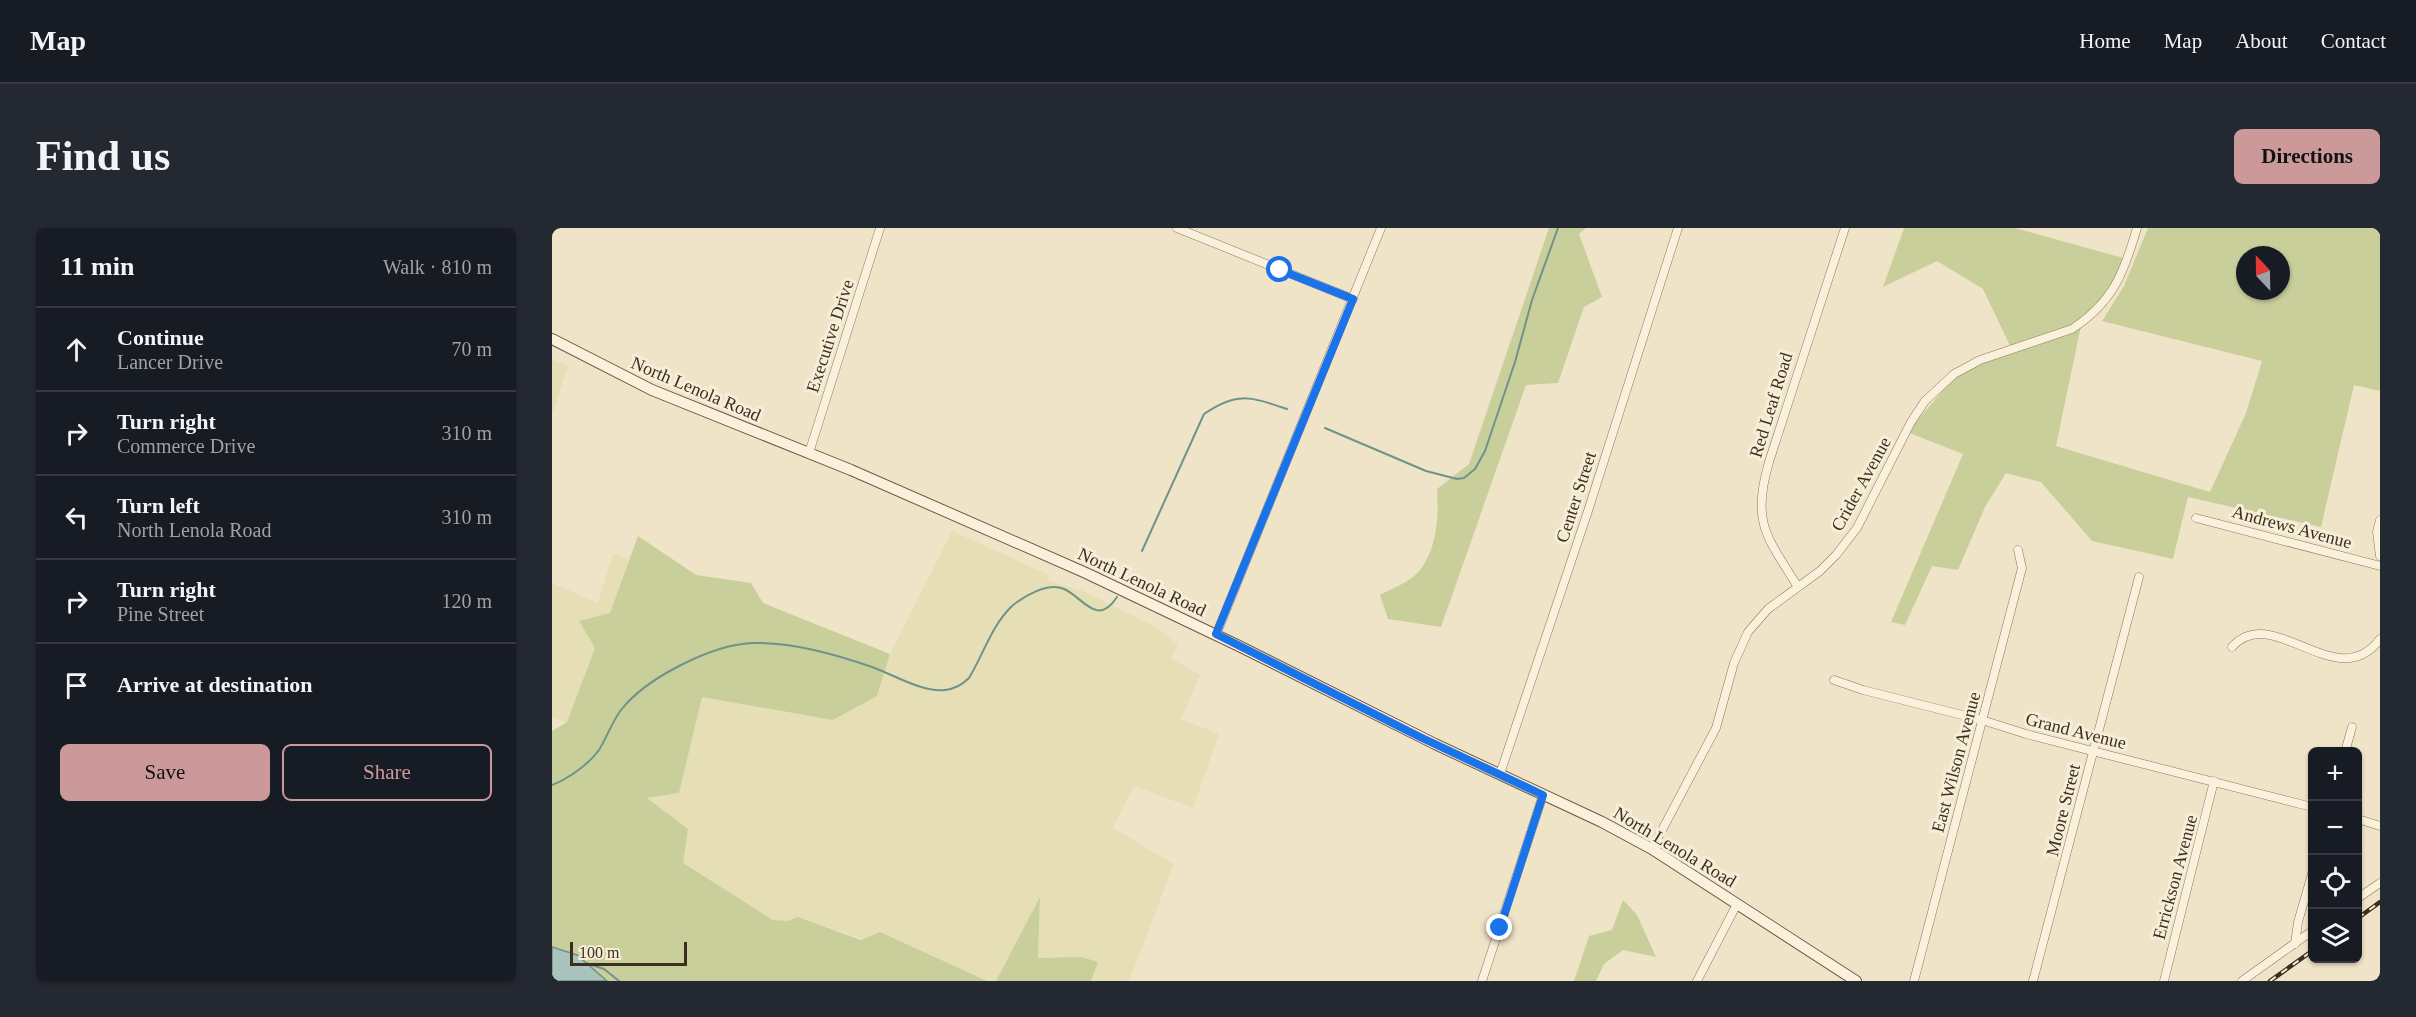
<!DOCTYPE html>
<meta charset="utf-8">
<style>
body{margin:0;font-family:"Times New Roman",serif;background:#242831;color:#f1f3f6}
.controls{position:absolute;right:18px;bottom:18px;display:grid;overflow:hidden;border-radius:9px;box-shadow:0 2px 4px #0004}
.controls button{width:54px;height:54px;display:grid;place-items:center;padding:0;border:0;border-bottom:2px solid #363941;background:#171b24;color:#f1f3f6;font:30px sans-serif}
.compass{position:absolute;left:1684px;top:18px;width:54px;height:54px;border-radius:50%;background:#171b24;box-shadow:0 2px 4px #0004;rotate:338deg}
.scale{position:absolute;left:18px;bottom:15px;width:117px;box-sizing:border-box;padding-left:6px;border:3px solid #3d2e20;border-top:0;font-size:16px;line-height:21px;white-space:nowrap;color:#3d2e20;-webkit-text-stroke:4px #f7eed8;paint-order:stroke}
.stop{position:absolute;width:18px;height:18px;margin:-14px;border:4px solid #1a73e8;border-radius:50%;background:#fff}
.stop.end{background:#1a73e8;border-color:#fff;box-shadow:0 2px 6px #0008}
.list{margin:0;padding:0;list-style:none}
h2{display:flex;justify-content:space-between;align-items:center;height:78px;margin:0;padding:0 24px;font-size:26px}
h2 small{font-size:20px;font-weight:400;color:#9ea1a6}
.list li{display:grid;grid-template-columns:39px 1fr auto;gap:18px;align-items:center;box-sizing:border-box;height:84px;padding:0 24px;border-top:2px solid #363941}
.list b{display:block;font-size:22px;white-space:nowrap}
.list p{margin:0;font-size:20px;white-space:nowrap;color:#9ea1a6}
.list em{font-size:20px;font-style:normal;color:#9ea1a6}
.actions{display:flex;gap:12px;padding:18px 24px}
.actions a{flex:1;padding:14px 0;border:2px solid #cc999b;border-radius:9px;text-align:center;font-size:21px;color:#cc999b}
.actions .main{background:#cc999b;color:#111}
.icon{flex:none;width:33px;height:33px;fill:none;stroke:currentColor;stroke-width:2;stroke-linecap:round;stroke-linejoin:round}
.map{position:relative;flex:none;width:1828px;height:753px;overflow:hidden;border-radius:9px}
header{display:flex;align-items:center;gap:36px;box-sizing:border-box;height:84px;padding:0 30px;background:#171b24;border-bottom:2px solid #363941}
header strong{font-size:28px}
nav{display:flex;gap:33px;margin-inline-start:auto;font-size:21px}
.intro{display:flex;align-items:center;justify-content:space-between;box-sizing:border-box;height:144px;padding:0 36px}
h1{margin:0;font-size:42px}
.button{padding:15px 27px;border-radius:9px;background:#cc999b;color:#111;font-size:21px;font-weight:700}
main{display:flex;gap:36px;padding:0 36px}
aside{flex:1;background:#171b24;border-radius:9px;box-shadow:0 2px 4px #0004}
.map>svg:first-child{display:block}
.farmland{fill:#e6deb5}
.green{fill:#c9cf9b;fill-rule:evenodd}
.water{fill:#a9c4bc;stroke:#6f938a;stroke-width:1.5}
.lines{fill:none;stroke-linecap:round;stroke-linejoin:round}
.stream{stroke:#6f938a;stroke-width:2}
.minor-casing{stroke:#8d765c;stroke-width:9}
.secondary-casing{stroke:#6f573f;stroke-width:12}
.minor{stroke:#faf1dc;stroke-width:8}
.secondary{stroke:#faf1dc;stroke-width:10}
.rail-casing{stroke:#3d2e20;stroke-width:4.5}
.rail{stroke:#f7eed8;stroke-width:2;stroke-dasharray:7;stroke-linecap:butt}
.route{stroke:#1a73e8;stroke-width:8}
.labels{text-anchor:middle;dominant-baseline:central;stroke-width:6;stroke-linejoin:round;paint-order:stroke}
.street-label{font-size:18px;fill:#3d2e20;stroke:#f7eed8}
</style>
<header>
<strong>Map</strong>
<nav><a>Home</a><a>Map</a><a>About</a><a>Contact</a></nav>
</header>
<div class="intro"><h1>Find us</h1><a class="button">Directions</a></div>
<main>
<aside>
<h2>11 min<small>Walk · 810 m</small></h2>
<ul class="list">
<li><svg class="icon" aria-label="ahead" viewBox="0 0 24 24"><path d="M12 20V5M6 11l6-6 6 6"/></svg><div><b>Continue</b><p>Lancer Drive</p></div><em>70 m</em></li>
<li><svg class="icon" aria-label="right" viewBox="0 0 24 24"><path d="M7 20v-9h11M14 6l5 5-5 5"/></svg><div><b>Turn right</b><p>Commerce Drive</p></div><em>310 m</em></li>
<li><svg class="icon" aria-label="left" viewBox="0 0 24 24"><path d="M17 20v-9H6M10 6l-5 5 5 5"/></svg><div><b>Turn left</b><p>North Lenola Road</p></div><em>310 m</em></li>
<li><svg class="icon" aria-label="right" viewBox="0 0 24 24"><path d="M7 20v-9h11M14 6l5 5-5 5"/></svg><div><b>Turn right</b><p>Pine Street</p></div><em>120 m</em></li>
<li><svg class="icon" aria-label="arrive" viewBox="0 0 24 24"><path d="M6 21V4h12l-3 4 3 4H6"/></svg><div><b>Arrive at destination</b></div></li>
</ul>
<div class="actions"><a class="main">Save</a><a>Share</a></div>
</aside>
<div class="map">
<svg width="1828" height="753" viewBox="0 0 1828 753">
<rect width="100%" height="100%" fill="#f0e4c8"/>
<!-- farmland -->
<g class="farmland">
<polygon points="0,132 16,138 0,187"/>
<polygon points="400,303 495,346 496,353 531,363 604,399 626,417 618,430 648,447 629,491 667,506 641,580 582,558 561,600 622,636 577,753 539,753 546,734 530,729 486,731 488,671 444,753 435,753 246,689 236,693 221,692 130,635 94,570 127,565 149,469 281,492 325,468 338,426"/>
<polygon points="61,325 77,332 58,385 15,494 0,490 0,355 46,375"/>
</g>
<!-- green -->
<g class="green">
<path d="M 997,0 L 1034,0 L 1027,6 L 1050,69 L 1032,79 L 1006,155 L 974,157 L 889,399 L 836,391 L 828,367 C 839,361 852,356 861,349 C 885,329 887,289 885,261 L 917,236 Z"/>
<path d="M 1352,0 L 1463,0 L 1575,31 L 1541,85 L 1530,93 L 1504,218 L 1658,264 L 1694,185 L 1710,133 L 1550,93 L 1572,58 L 1596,0 L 1828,0 L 1828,163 L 1802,157 L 1769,299 L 1636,269 L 1621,331 L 1540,313 L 1489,254 L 1454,245 L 1433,279 L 1406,342 L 1380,338 L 1353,397 L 1339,394 L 1411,226 L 1355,204 L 1408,143 L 1461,124 L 1431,61 L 1385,33 L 1331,59 ZM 1693,27 L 1729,27 L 1729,63 L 1693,63 Z"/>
<polygon points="86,308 144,347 199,355 211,375 338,426 325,468 281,492 150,469 127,565 95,570 136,601 131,635 221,692 236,693 246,689 309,712 328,704 435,753 0,753 0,503 15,494 43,420 27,393 58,385"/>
<polygon points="488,669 486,730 530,729 546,734 539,753 444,753"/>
<polygon points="1071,672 1085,687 1104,729 1071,722 1052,736 1044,753 1022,753 1037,708 1060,702"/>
</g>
<!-- water -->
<polygon class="water" points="0,719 25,727 55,753 0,753"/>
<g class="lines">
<!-- stream -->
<g class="stream">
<polyline points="773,200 874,243 905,251 912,250 923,241 933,223 963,134 980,72 1006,0"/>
<path d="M 590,323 L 652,186 C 685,163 699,169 735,181"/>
<path d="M 0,557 C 16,551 37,536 47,522 C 55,509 60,494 69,482 C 94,450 159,417 200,415 C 240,414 282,426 320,439 C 340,446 371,465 393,462 C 402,461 411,456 417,450 C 431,427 440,397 460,378 C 472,368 496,354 512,361 C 531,369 545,400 565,369"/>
<polyline points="34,735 52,741 67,753"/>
</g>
<defs>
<g id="minor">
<polyline points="625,0 801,71"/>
<polyline points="257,225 328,0"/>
<polyline points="1644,290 1828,338"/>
<polyline points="1828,292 1825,304 1828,328"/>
<path d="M 1246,359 C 1215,309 1199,295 1217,234 L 1293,0"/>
<polyline points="664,407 829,0"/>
<path d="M 1680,419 C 1721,373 1785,469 1828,411"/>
<polyline points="1282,452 1311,462 1430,492 1474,506 1760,579"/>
<polyline points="1793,524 1800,499"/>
<polyline points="948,546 1036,283 1126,0"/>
<polyline points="1806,591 1828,598"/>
<path d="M 1100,621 L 1164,500 L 1182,435 L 1196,404 L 1216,381 L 1268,343 L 1284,327 L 1305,300 L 1359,194 L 1373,173 L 1402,146 L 1428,132 L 1520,101 C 1561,74 1572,45 1585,0"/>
<polyline points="1806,670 1828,655"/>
<polyline points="1743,716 1746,694 1760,646"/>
<polyline points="930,753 991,567"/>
<polyline points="1145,753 1185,676"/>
<polyline points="1362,753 1470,340 1466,322"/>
<polyline points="1481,753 1587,349"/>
<polyline points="1612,753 1662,553"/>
<polyline points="1690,753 1760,703"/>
</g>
<polyline id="secondary" points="0,111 100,162 299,242 534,345 687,418 883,516 1050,594 1100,621 1304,753"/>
</defs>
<!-- minor casing -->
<use href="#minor" class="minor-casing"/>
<!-- secondary casing -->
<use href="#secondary" class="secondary-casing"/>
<!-- minor -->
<use href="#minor" class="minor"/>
<!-- secondary -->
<use href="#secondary" class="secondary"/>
<defs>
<g id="rail">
<polyline points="1806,690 1828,674"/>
<polyline points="1718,753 1760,723"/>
</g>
</defs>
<!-- rail casing -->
<use href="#rail" class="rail-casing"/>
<!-- rail -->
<use href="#rail" class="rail"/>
</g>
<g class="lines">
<!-- route -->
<polyline class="route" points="728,42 801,71 664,406 868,509 991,567 948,700"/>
</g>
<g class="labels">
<!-- street labels -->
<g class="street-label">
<text transform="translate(278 108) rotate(-72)">Executive Drive</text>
<text transform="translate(144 161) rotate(23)">North Lenola Road</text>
<text transform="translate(1219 177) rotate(-73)">Red Leaf Road</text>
<text transform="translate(1309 256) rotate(-61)">Crider Avenue</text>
<text transform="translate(1024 269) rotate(-72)">Center Street</text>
<text transform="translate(1740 299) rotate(15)">Andrews Avenue</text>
<text transform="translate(590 354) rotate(25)">North Lenola Road</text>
<text transform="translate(1524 503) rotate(14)">Grand Avenue</text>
<text transform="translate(1404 534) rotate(-75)">East Wilson Avenue</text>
<text transform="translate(1511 582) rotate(-76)">Moore Street</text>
<text transform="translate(1123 619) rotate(31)">North Lenola Road</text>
<text transform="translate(1623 649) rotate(-75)">Errickson Avenue</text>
</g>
</g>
</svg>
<div class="controls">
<button>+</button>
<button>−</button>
<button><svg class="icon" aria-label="locate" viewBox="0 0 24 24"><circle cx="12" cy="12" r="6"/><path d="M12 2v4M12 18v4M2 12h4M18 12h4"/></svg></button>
<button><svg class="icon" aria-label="layers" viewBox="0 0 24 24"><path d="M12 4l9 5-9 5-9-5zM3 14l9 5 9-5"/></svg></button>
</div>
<svg class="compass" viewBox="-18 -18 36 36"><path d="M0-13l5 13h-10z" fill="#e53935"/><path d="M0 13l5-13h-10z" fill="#9ea1a6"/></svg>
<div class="scale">100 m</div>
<div class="stop" style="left:728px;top:42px"></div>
<div class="stop end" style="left:948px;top:700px"></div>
</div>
</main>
